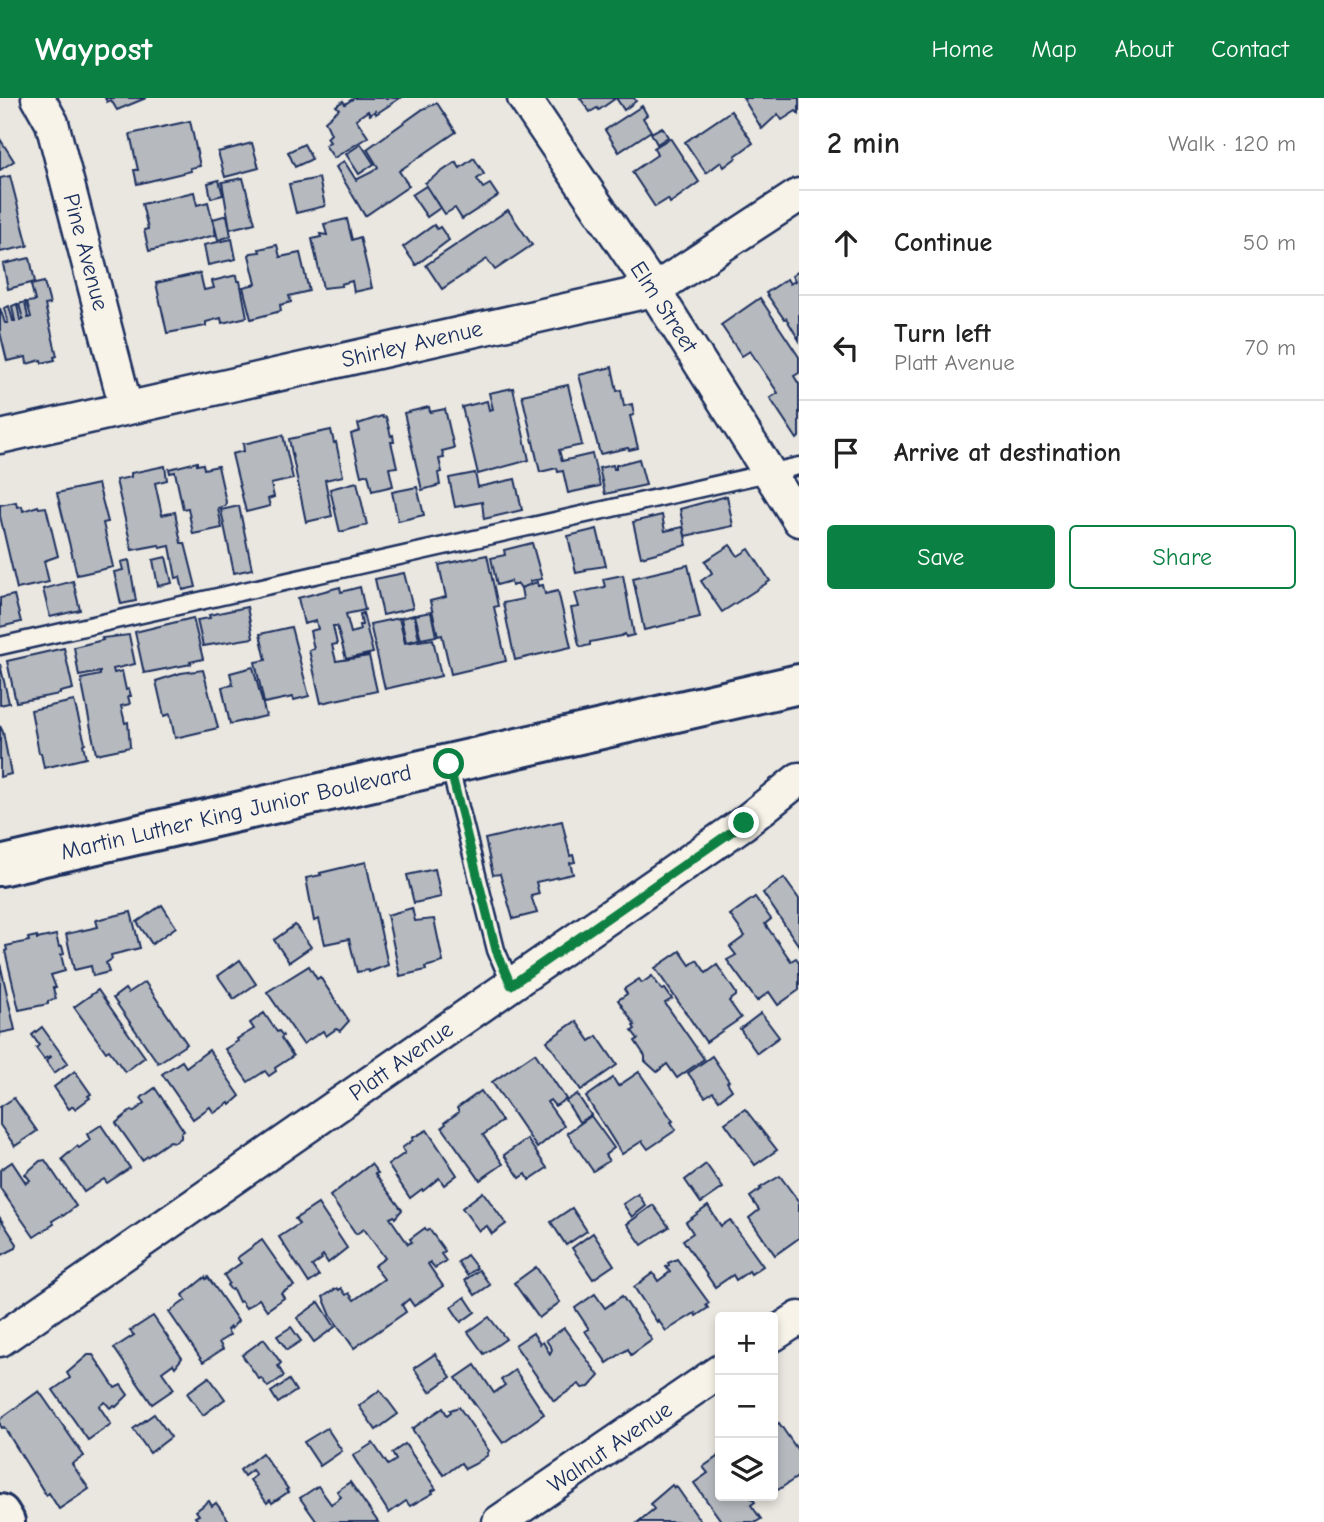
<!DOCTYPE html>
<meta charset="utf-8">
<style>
body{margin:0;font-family:"Comic Neue",sans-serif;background:#f6f6f6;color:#222}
.controls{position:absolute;right:21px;bottom:21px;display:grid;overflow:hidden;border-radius:7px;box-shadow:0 4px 10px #0003}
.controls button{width:63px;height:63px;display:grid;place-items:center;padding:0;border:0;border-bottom:2px solid #e0e0e0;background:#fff;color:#222;font:35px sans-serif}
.stop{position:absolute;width:21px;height:21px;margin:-16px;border:5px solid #0b8043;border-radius:50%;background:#fff}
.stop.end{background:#0b8043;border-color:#fff;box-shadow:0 2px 7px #0008}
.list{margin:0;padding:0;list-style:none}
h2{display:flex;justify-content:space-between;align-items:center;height:91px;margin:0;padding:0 28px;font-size:30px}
h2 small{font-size:23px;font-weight:400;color:#767676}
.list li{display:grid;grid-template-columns:46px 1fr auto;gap:21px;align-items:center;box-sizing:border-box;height:105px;padding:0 28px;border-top:2px solid #e0e0e0}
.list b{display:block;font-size:26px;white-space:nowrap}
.list p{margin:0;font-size:23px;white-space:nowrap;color:#767676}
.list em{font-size:23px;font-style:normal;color:#767676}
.actions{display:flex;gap:14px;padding:21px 28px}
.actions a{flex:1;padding:16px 0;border:2px solid #0b8043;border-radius:7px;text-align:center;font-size:24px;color:#0b8043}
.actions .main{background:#0b8043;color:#fff}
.icon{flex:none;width:38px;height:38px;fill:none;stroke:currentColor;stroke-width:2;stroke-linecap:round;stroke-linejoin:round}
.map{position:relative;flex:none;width:799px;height:1424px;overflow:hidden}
header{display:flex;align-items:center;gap:42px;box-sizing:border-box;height:98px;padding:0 35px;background:#0b8043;color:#fff}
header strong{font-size:33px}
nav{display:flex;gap:38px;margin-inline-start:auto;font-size:24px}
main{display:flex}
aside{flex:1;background:#fff}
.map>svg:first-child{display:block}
.building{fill:#b6babf;stroke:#1b2f5e;stroke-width:2}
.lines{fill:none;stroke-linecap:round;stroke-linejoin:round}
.lane-casing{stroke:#1b2f5e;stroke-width:21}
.street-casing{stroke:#1b2f5e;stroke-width:37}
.secondary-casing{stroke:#1b2f5e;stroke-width:44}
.lane{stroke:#f7f3e8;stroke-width:16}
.street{stroke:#f7f3e8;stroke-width:32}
.secondary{stroke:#f7f3e8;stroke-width:38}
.route{stroke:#0b8043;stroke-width:9}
.labels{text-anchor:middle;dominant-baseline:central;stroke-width:5;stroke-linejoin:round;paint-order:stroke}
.street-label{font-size:23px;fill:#1b2f5e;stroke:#f7f3e8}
</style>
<header>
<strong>Waypost</strong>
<nav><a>Home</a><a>Map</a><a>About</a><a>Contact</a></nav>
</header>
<main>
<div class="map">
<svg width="799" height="1424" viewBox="0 0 799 1424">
<rect width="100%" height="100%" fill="#eae7e0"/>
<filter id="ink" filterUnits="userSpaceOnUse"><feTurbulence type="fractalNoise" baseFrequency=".0143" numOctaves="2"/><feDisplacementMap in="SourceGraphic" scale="14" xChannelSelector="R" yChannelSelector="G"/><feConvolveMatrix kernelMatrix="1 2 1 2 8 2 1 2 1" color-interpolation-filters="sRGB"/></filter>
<g filter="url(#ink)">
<!-- building -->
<g class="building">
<polygon points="105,0 146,0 117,12 111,2 107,4"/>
<polygon points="354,0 400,0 376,16 375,13 370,17 368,13 356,21 368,39 334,60 325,47 330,44 327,40 331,36 325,23 339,11 336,8 343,3 345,6"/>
<polygon points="580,0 634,0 636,3 624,12 616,0 599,12 597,10 590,14"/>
<polygon points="743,0 799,0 799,16 796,13 782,22 778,16 762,31"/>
<polygon points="437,5 456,34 399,73 409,88 365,118 336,69 344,63 356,82 372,74 378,69 367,51 423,11"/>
<polygon points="642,8 647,17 643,20 651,33 619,54 605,32"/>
<polygon points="731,13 753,45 735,58 736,60 724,69 721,64 706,75 685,44"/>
<polygon points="190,23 200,68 190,70 191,73 137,86 134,72 138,72 130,36"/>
<polygon points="662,29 668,39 657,46 651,35"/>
<polygon points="670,40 699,84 670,105 668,101 655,109 632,74 657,57 654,50"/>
<polygon points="0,41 14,63 0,72"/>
<polygon points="252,45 259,70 225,79 218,54"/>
<polygon points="304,46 312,61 295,69 288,54"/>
<polygon points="361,46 374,66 359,76 346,56"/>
<polygon points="474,60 484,76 477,81 483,90 490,86 498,98 462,121 455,110 445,116 425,85 456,64 460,70"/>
<polygon points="10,78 28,148 0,154 0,80"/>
<polygon points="243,80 255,125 230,131 222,84"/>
<polygon points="319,80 325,108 296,115 289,86"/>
<polygon points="219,82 223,97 211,100 208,85"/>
<polygon points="426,88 440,110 427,119 412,97"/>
<polygon points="194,94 197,107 208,104 216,137 149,153 144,132 148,131 142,106"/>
<polygon points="508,112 532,147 495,172 487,161 442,191 426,167"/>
<polygon points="227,117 231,138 218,142 213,121"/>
<polygon points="347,121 352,142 360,139 372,190 354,194 352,183 341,186 342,188 323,190 312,141 321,139 320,136 327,137 324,126"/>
<polygon points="434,127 437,131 440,129 449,142 416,167 403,149"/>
<polygon points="232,141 236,161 208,167 204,147"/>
<polygon points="277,147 280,159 300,155 309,193 289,198 291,204 280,207 281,213 251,221 243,189 256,186 249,157 251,155 260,154 259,151"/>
<polygon points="30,160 35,184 8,191 3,166"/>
<polygon points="799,173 799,242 786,220 784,221 766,195 787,181 790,186 795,183 792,178"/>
<polygon points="200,175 204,192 214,190 212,183 237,177 238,183 240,183 247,219 222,225 221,220 206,224 206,228 167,235 156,185"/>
<polygon points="44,184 50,206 45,207 57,258 54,259 55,262 42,265 41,262 27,266 26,259 7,263 0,234 0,210 5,225 8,225 4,210 9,208 13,223 15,223 12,208 17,206 20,222 23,221 19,206 25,204 28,220 31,219 27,204 35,203 31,187"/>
<polygon points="760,200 799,259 799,275 794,278 799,286 799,339 797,341 770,300 778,295 750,253 742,258 721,227"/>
<polygon points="612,269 617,293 621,292 624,308 632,306 634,317 630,318 638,350 629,352 628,350 600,356 579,277"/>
<polygon points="568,287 582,347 559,352 562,363 592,356 600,388 568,395 563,373 558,374 557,370 540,374 522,297"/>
<polygon points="513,290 529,362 478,376 462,309 487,303 489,312 493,311 489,295"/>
<polygon points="429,309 430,314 445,311 454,350 442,353 444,360 439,361 442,374 438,375 440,387 422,392 404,315"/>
<polygon points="382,318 383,320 386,319 391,338 393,337 394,344 391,344 397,369 389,370 393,388 372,393 368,376 361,378 351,336 360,333 358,326"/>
<polygon points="331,332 334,345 336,344 343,378 325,382 332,418 306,424 289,341"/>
<polygon points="283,337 293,381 271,386 274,399 268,401 270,408 246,414 232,356 244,353 243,346"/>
<polygon points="639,361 646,387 605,396 599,370 613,367 614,371 616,371 616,367"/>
<polygon points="197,364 197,367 203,366 204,371 218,368 226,404 225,408 218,410 222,430 193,436 188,410 183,411 175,374 170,375 169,371"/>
<polygon points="165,368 167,382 155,385 162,417 175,414 181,445 185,445 196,489 183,492 180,479 176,480 170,448 160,450 159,447 132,452 116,382 131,379 131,375"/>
<polygon points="475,375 478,389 515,381 522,412 484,421 482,404 455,409 449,380"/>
<polygon points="357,384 367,427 340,434 330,391"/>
<polygon points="98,386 108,424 103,425 113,469 77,477 57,395"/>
<polygon points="417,389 424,417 398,423 392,394"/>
<polygon points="727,398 733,428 685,438 680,411"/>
<polygon points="16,404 17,409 22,408 23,413 38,408 39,410 46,409 58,458 44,463 49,484 17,491 0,418 0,407"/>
<polygon points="239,408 252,471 234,475 221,412"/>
<polygon points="662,417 665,433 683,429 687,447 641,459 633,424"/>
<polygon points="597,431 606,468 585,471 586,473 576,475 568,438"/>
<polygon points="532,445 542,481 530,483 531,487 521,490 518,486 512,488 511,483 497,487 491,460 505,457 504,452"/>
<polygon points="730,447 738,458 749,451 770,483 722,514 701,483 712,475 705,463"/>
<polygon points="487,457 498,508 494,509 506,563 451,576 442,537 438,538 430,503 446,499 439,467"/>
<polygon points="166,459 172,485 158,488 153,462"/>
<polygon points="129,462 136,503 121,506 114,474 123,472 121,464"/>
<polygon points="688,467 700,519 644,532 633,480"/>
<polygon points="404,475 413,510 383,517 375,481"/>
<polygon points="623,477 634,537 626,539 625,536 621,538 590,544 590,547 582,549 579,547 571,510 579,509 575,495 605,489 603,481"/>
<polygon points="73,483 80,512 50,519 43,491"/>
<polygon points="537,484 538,488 543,487 545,496 558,493 571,549 515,562 503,505 523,501 521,490"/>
<polygon points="340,489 341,494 360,489 365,512 346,516 351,535 360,532 359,527 362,527 360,516 363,515 373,555 346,561 337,528 333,528 337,546 332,547 336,563 369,558 377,593 321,605 309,552 314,551 310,533 318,531 316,523 304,526 298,500"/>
<polygon points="14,497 21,524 0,529 0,500"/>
<polygon points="247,509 253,540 203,548 197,522 210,520 209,517"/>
<polygon points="431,514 436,538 421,541 415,517"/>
<polygon points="414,517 419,541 406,544 401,520"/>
<polygon points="193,520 203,561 190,564 191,566 144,575 135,534"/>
<polygon points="399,520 405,545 433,541 441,578 385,591 370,526"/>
<polygon points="291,529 309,598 294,602 293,599 264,605 255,564 266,562 260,536"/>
<polygon points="129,537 135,566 113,571 114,575 122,573 126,592 129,591 131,598 128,598 130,606 121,608 125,625 128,624 130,649 96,656 81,581 100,577 100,574 79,578 74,549 103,542 102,540"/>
<polygon points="64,550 73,591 60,594 60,596 16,604 7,563"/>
<polygon points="0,566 9,605 0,607"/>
<polygon points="253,569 266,618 230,626 222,589 233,587 230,575"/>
<polygon points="203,572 218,630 175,640 170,616 164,618 156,583 181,575"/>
<polygon points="74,603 85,645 83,646 86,660 44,670 41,655 39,655 31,612"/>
<polygon points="0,628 3,634 11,676 0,679"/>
<polygon points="562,723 570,758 573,757 575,764 570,765 573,776 536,784 539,796 531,798 537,815 513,821 500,776 493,777 485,741"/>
<polygon points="366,764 388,867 369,874 368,872 357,874 349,841 325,846 319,821 314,823 306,780 321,777 320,775"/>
<polygon points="435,771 441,799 414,805 407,777"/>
<polygon points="784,780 799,801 799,848 763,795"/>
<polygon points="755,799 771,821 765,826 791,863 796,860 799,864 799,892 778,907 769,894 757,903 727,862 736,857 730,849 745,838 730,817"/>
<polygon points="162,807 176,829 152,846 137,824"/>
<polygon points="412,810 415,823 434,821 443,864 425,869 426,872 400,878 387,817"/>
<polygon points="131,814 140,850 111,857 112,861 106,865 109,874 93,878 91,868 74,872 66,836 98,829 96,822"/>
<polygon points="295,827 311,849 289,864 274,842"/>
<polygon points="56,837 59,849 62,848 64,856 61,857 65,873 51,877 56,890 53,890 56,901 48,903 48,906 19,912 5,853 7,852 6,848 29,843 28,840 37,838 37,841"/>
<polygon points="680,853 690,867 697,862 706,875 717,867 736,895 736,898 729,903 741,920 706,944 655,870"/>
<polygon points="240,862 256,886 234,901 218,878"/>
<polygon points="0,865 15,932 0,935 0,939"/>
<polygon points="309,868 317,881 320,879 349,923 340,933 336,931 326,938 323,933 303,946 267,894"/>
<polygon points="652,878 662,892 665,891 672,901 665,905 704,961 677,980 667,966 657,974 645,963 645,958 635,943 638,941 632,933 635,931 633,928 635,927 618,902 627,896 624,891 639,881 642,885"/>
<polygon points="145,884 187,946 158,965 113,900 125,891 128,895"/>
<polygon points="98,892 145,959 125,974 109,952 106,954 74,909"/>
<polygon points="264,915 277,934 279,933 283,938 281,940 293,958 275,970 276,973 269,978 265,973 248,984 225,951 238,943 237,941 254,931 250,925"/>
<polygon points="761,915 779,939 757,955 740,931"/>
<polygon points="576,923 590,943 597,938 617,967 581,992 547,943"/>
<polygon points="42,929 68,965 54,975 46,963 51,959 50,958 44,961 36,950 39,947 32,937"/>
<polygon points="209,952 240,998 230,1007 229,1005 214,1015 210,1009 193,1021 162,976 182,963 186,969"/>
<polygon points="535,955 566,1001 555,1008 550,1002 547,1004 564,1028 537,1050 492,984"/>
<polygon points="712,958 729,983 727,984 732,992 719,1002 713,994 705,999 688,975"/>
<polygon points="75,973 91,996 88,998 90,1000 75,1011 73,1008 69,1011 54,989"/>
<polygon points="639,974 673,1023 671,1024 676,1032 648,1051 642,1043 622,1056 586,999 613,980 618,988"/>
<polygon points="155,990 184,1033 181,1035 181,1040 175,1044 170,1043 142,1062 116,1025 132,1012 133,1014 145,1005 141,1000"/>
<polygon points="481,993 502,1023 483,1037 503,1066 480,1082 442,1029 446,1026 445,1024 459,1014 457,1010"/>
<polygon points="577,996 591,1017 579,1024 566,1003"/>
<polygon points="14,1000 37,1033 15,1048 0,1027 0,1009"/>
<polygon points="745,1011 777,1052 755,1067 725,1025"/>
<polygon points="591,1018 614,1050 605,1057 609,1063 593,1073 567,1035"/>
<polygon points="101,1027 130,1070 107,1085 104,1081 84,1094 62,1061 77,1048 79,1050 90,1042 87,1036"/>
<polygon points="427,1032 457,1077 444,1087 439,1080 423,1093 422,1091 410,1100 388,1067 405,1055 402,1050 413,1042 412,1040"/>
<polygon points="527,1041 547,1070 529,1082 526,1076 520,1080 504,1057"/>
<polygon points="45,1062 76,1108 63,1118 62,1117 52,1123 54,1126 34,1139 0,1090 0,1072 12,1064 26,1085 30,1082 25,1076 40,1063"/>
<polygon points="371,1066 378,1075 375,1076 402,1112 395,1120 394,1118 390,1120 408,1146 412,1144 410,1141 425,1130 427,1133 429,1131 445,1153 441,1156 446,1163 435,1170 430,1164 428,1166 443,1188 414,1208 409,1201 402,1207 406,1214 354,1250 331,1218 323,1199 337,1190 339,1192 341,1190 346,1197 349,1195 354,1202 384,1181 374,1168 385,1160 364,1131 356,1136 330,1098"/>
<polygon points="706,1066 723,1090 701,1105 685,1082"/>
<polygon points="780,1078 799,1104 799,1140 775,1157 749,1120 759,1112 750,1099 761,1091 760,1090"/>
<polygon points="483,1094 506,1126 492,1136 487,1128 479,1133 462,1110"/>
<polygon points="638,1096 646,1108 632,1119 623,1106"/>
<polygon points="318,1106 347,1150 328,1165 323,1157 321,1159 322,1161 312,1168 319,1178 309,1185 279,1139 299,1126 295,1121"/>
<polygon points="653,1107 669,1129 642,1147 627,1126"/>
<polygon points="708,1108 721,1128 730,1122 763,1168 751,1176 749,1173 736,1182 733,1177 715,1189 683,1142 693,1135 686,1124"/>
<polygon points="572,1110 587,1133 566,1147 551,1124"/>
<polygon points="0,1120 17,1146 16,1150 0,1158"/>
<polygon points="593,1135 614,1167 593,1181 572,1150"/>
<polygon points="262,1142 294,1188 281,1195 284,1200 267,1212 259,1201 246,1210 241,1203 239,1204 233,1191 231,1192 227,1187 229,1185 224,1177 241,1165 237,1160"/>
<polygon points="467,1157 477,1170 467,1177 458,1164"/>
<polygon points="677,1161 709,1205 706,1207 708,1210 696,1218 695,1215 666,1233 658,1222 657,1224 634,1189 653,1175 658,1183 670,1174 666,1169 669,1167 668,1165"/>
<polygon points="536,1169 560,1204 539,1220 514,1185"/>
<polygon points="479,1172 490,1187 475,1197 465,1182"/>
<polygon points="205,1179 206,1181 208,1179 238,1223 231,1231 230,1229 227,1232 230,1237 219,1244 223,1251 203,1264 169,1214 186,1202 183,1197"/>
<polygon points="595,1196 605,1210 622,1198 652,1242 631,1257 628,1251 607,1265 585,1233 589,1231 575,1210"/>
<polygon points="465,1199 475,1214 461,1224 451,1209"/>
<polygon points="319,1204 335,1229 314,1244 297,1220"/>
<polygon points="153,1218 182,1260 175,1269 173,1266 162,1274 174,1291 152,1306 114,1250 134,1237 130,1233"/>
<polygon points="489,1219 506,1241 484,1256 468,1234"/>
<polygon points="291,1229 301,1243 287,1252 277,1238"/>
<polygon points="564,1230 599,1278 589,1289 582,1290 579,1286 554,1303 515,1247 533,1235 540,1246 543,1244 550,1256 552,1251 546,1242"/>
<polygon points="264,1241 281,1265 278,1268 284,1278 268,1289 261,1280 259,1281 242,1257"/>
<polygon points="435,1256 451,1279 430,1294 414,1270"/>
<polygon points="88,1257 93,1257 115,1290 121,1287 128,1297 116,1309 114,1307 110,1310 105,1304 99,1308 111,1326 88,1342 53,1292 70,1280 67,1275"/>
<polygon points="475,1267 494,1295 505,1287 501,1282 515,1272 544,1316 503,1345 456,1280"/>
<polygon points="209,1279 225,1301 203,1317 187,1295"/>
<polygon points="289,1282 296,1293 278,1305 271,1294"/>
<polygon points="380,1292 398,1316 376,1332 359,1308"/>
<polygon points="39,1293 84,1358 72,1366 89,1391 59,1411 49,1395 46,1397 4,1329 2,1330 0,1327 0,1321"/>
<polygon points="459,1309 489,1353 487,1355 488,1357 475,1366 465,1371 461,1365 444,1377 412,1331 443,1310 447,1317 451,1314 450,1312"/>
<polygon points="154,1316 171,1339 150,1355 133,1331"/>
<polygon points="779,1325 799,1354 799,1378 778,1392 773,1385 773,1329"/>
<polygon points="327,1330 342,1353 320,1368 304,1344"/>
<polygon points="373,1345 388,1367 396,1362 392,1355 405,1346 436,1391 432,1393 433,1395 410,1408 406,1403 389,1415 353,1358"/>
<polygon points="262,1355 288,1391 286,1392 288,1394 272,1405 270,1402 267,1405 250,1382 256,1377 252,1372 244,1378 240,1372"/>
<polygon points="720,1357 720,1398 750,1398 755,1404 751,1407 761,1421 756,1424 722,1424 694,1385 708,1375 703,1369"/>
<polygon points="350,1384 378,1424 317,1424 300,1400 318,1388 331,1406 341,1399 337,1393"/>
<polygon points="672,1387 674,1390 676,1388 701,1424 638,1424 654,1411 650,1406"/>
<polygon points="209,1403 212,1408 216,1405 230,1424 199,1424 195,1419 199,1417 196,1413"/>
</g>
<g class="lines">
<defs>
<g id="lane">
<polyline points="0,548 799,368"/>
<polyline points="449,666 496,852 511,887"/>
</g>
<g id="street">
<polyline points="38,0 52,25 126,310"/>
<polyline points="524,0 654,192 799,422"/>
<polyline points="0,339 654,192 799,97"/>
<polyline points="773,1237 799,1220"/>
<polyline points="0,1242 744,725 799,681"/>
<polyline points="499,1424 720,1273"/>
</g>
<g id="secondary">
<polyline points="0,768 799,586"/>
<polyline points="0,1416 5,1424"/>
</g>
</defs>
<!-- lane casing -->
<use href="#lane" class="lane-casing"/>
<!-- street casing -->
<use href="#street" class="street-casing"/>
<!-- secondary casing -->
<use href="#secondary" class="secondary-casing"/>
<!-- lane -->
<use href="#lane" class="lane"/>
<!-- street -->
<use href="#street" class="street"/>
<!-- secondary -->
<use href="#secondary" class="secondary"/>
</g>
</g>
<g class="lines" filter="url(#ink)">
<!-- route -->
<polyline class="route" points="449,666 496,852 511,887 744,725"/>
</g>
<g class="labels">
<!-- street labels -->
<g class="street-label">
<text transform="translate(86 154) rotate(75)">Pine Avenue</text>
<text transform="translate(664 209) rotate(57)">Elm Street</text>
<text transform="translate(412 246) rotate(-13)">Shirley Avenue</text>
<text transform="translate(236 714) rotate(-13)">Martin Luther King Junior Boulevard</text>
<text transform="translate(401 963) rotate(-35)">Platt Avenue</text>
<text transform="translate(610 1349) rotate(-34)">Walnut Avenue</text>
</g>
</g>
</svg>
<div class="controls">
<button>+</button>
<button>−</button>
<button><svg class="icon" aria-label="layers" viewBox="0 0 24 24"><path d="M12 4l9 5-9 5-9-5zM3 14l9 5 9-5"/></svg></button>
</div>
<div class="stop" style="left:449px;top:666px"></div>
<div class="stop end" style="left:744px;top:725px"></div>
</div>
<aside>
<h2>2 min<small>Walk · 120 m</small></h2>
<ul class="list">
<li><svg class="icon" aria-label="ahead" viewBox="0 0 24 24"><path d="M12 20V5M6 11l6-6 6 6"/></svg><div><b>Continue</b></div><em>50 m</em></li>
<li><svg class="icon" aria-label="left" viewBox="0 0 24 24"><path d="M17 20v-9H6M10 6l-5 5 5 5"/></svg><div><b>Turn left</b><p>Platt Avenue</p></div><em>70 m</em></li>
<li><svg class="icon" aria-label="arrive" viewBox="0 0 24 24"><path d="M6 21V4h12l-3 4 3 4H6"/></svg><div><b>Arrive at destination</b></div></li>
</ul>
<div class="actions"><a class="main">Save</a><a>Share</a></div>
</aside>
</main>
